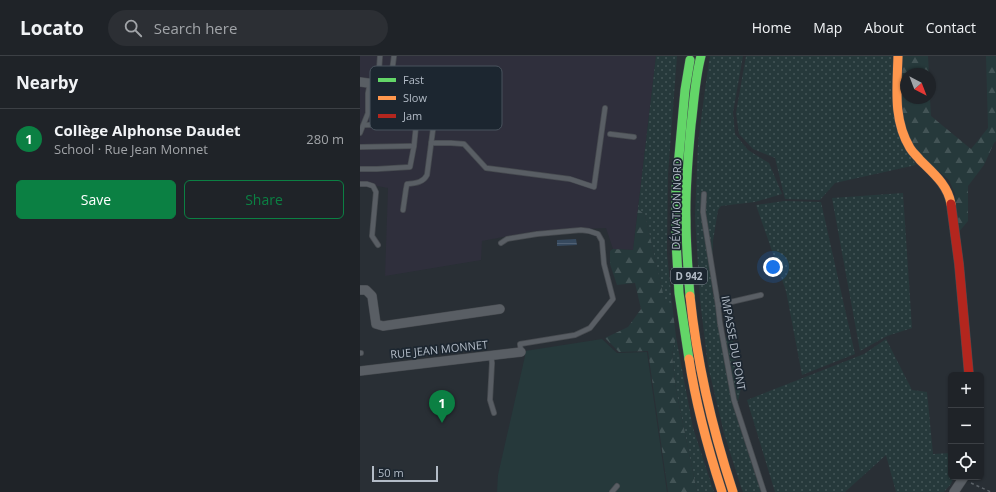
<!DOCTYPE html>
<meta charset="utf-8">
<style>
body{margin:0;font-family:"Open Sans",sans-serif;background:#2c2f34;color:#f1f3f6}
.controls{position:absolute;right:12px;bottom:12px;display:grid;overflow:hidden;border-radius:6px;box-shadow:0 1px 3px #0004}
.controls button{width:36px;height:36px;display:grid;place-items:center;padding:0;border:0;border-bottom:1px solid #3c4045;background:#1f2328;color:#f1f3f6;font:20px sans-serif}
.compass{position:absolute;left:540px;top:12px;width:36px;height:36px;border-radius:50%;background:#1f2328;box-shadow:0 1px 3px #0004;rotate:138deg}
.scale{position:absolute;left:12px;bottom:10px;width:66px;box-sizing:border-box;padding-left:4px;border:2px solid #b3bcc7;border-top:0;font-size:11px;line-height:14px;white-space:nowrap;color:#b3bcc7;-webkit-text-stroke:3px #1c2630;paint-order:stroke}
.you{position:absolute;left:413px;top:211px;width:14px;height:14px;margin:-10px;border:3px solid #fff;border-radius:50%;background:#1a73e8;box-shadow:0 0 0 6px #1a73e833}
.badge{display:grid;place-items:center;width:26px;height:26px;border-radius:50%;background:#0b8043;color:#fff;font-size:13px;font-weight:700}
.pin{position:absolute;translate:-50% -33px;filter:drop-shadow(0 1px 2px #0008)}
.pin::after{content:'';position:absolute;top:21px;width:14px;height:12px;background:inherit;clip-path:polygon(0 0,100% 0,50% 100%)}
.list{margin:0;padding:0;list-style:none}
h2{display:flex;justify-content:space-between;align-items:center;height:52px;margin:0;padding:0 16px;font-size:17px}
h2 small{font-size:13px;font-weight:400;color:#a1a4a8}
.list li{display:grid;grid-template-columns:26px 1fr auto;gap:12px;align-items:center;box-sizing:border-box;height:60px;padding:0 16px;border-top:1px solid #3c4045}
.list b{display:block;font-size:15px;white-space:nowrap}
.list p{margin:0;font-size:13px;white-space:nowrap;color:#a1a4a8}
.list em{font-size:13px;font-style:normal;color:#a1a4a8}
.actions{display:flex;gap:8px;padding:12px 16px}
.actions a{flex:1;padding:9px 0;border:1px solid #0b8043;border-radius:6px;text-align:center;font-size:14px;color:#0b8043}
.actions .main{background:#0b8043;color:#fff}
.icon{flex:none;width:22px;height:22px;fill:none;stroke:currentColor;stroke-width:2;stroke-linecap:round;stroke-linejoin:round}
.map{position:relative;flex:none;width:636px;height:436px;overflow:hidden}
header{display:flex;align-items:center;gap:24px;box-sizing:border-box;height:56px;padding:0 20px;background:#1f2328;border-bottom:1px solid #3c4045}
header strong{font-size:19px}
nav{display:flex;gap:22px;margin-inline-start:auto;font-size:14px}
.search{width:280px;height:36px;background:#2c2f34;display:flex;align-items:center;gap:10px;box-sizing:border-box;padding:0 14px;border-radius:22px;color:#a1a4a8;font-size:15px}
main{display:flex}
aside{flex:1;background:#1f2328}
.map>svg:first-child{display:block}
.medical{fill:#2f2f3c}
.grass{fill:url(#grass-dots)}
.forest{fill:url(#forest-firs)}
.garden{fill:#26393b}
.water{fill:url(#water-rules)}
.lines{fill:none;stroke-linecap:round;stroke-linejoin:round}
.lane-casing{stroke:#474b50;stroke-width:6}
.street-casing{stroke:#474b50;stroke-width:10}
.fast-casing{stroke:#474b50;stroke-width:10}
.slow-casing{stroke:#474b50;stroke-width:10}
.jam-casing{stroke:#474b50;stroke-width:10}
.path{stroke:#5c6268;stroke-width:1.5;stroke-dasharray:3 3;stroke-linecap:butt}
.lane{stroke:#595e64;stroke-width:4.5}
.street{stroke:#595e64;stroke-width:9}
.fast{stroke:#63d668;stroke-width:9}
.slow{stroke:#ff974d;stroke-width:9}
.jam{stroke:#b3261e;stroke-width:9}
.labels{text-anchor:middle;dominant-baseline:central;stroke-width:3.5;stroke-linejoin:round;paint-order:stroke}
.shield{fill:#1c2630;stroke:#868f9a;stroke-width:1}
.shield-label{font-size:10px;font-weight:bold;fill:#b3bcc7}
.street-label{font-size:11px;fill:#b3bcc7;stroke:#1c2630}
.key{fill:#1c2630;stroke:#49535d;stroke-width:1}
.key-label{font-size:11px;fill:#b3bcc7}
</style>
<header>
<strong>Locato</strong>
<div class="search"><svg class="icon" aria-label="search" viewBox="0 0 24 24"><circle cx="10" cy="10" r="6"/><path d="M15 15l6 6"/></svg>Search here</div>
<nav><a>Home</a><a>Map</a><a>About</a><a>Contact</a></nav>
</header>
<main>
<aside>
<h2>Nearby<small></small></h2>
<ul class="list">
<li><span class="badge">1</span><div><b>Collège Alphonse Daudet</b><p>School · Rue Jean Monnet</p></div><em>280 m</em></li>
</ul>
<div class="actions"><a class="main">Save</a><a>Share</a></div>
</aside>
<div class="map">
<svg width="636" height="436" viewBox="0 0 636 436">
<defs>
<pattern id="grass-dots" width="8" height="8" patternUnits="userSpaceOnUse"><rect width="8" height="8" fill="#26393b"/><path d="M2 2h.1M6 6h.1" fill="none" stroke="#435456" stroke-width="1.8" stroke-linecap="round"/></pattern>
<pattern id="forest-firs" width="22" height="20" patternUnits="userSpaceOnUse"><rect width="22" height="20" fill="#26393b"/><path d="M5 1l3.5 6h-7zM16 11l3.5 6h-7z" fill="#435456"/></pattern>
<pattern id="water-rules" width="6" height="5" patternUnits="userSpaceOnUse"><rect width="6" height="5" fill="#36495e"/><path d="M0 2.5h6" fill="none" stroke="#516174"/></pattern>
</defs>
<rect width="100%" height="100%" fill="#292f35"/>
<!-- medical -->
<polygon class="medical" points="0,0 296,0 273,194 253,193 246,172 176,175 122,185 121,204 25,220 28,132 0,127"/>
<!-- grass -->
<g class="grass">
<polygon points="296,0 317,0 308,118 307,197 312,247 305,247 285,159 278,153"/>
<polygon points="350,0 383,0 373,56 375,78 388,94 409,107 422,138 395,146 361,150 358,154 353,185 352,233 363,282 372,280 381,332 377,350 378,365 401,436 383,436 381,431 364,377 348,310 340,244 335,160 338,87 346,26"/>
<polygon points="386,0 532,0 541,85 556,109 475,127 460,144 425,143 415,102 393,93 379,78 376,57"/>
<polygon points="543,137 552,272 527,280 500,295 472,142"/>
<polygon points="424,145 461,146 495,298 442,319 426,235 396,149"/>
<polygon points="316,281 333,372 354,436 337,436 316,334 312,299"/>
<polygon points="526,283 552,334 567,336 573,398 591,397 591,421 594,421 591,428 584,436 536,436 526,399 485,436 415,436 387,344 504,298"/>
</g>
<!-- forest -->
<g class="forest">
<polygon points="543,0 568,0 569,18 546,18 546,42 570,42 571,60 611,93 628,72 626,0 636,0 636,85 634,87 624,109 608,130 608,165 598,177 595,138 589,124 560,99 545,76 541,42"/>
<polygon points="278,153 285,159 305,246 312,247 316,281 312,299 316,334 337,436 308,436 288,295 259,296 245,282 268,271 281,253 275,227 257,229 250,208 250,195 253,193 273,194"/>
</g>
<!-- garden -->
<polygon class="garden" points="242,283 257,297 287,296 307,436 137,436 138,419 165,300 165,295"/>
<!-- water -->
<polygon class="water" points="216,183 217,189 197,190 197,184"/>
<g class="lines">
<defs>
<g id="lane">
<polyline points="18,28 20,0"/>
<polyline points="30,30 34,0"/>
<polyline points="4,69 56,68"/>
<polyline points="0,77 8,57 8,37 10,27"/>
<polyline points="250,78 274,81"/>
<polyline points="71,87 91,87 104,88 126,112 210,123 234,131 245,52"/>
<polyline points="0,91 54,90"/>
<polyline points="0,113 17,113 50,111 54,90 58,50 46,47 22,47"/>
<polyline points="0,128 7,128 13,130 16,136 12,180 18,189"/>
<polyline points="344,138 343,156 358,249 360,267 374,344 404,436"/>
<path d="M 43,154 L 46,133 L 47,128 C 55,127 63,127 67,119 L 78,35"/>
<polyline points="141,187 147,183 177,178 221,174 229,175 238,178 242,185 244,208 253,243 230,272 215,279 160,288 161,296"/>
<polyline points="358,249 401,239"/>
<polyline points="0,297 1,297"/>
<polyline points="131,299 132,307 130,344 134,357"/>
<polyline points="252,436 257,430"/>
</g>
<g id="street">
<polyline points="0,26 30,30"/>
<polyline points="0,234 6,234 12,240 16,268 23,270 140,253"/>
<polyline points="0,315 161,296"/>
<polyline points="594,436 604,421"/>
</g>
<g id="fast">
<path d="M 330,240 C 328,215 326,189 326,164 C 325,133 328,101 331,69 C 334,46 335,22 341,0"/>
<polyline points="329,303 319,237 316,185 316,133 325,34 330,4"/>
</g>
<g id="slow">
<path d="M 538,0 C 537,32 533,64 550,92 C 553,97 557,100 560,104 C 573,117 588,129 591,148"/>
<path d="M 330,240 C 337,307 352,372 373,436"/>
<path d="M 329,303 C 336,349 348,393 362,436"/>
</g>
<polyline id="jam" points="591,148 599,208 609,319"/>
</defs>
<!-- lane casing -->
<use href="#lane" class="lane-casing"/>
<!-- street casing -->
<use href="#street" class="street-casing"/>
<!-- fast casing -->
<use href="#fast" class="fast-casing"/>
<!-- slow casing -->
<use href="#slow" class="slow-casing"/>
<!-- jam casing -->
<use href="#jam" class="jam-casing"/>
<!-- path -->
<polyline class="path" points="611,427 631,436"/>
<!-- lane -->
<use href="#lane" class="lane"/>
<!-- street -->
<use href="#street" class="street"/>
<!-- fast -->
<use href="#fast" class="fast"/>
<!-- slow -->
<use href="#slow" class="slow"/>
<!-- jam -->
<use href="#jam" class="jam"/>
</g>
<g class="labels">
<!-- shield labels -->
<rect class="shield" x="311" y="212" width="36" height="16" rx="3"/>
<g class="shield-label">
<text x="329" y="220">D 942</text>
</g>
<!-- street labels -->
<g class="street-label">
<text transform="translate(316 148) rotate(-89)">DÉVIATION NORD</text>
<text transform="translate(374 287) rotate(80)">IMPASSE DU PONT</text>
<text transform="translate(79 293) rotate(-6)">RUE JEAN MONNET</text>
</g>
</g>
<!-- legend -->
<rect x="10" y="10" width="132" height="64" rx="6" class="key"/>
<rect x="18" y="22" width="18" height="4" fill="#63d668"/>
<rect x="18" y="40" width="18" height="4" fill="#ff974d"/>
<rect x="18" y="58" width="18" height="4" fill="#b3261e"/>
<g class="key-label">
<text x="43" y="28">Fast</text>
<text x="43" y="46">Slow</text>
<text x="43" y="64">Jam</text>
</g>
</svg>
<div class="controls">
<button>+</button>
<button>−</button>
<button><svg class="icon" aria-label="locate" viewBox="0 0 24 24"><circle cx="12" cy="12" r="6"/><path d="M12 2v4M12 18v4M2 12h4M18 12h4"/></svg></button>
</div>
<svg class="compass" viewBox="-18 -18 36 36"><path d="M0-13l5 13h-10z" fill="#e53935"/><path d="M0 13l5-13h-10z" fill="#a1a4a8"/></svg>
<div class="scale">50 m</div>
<div class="you"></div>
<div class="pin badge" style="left:82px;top:367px">1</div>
</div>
</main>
